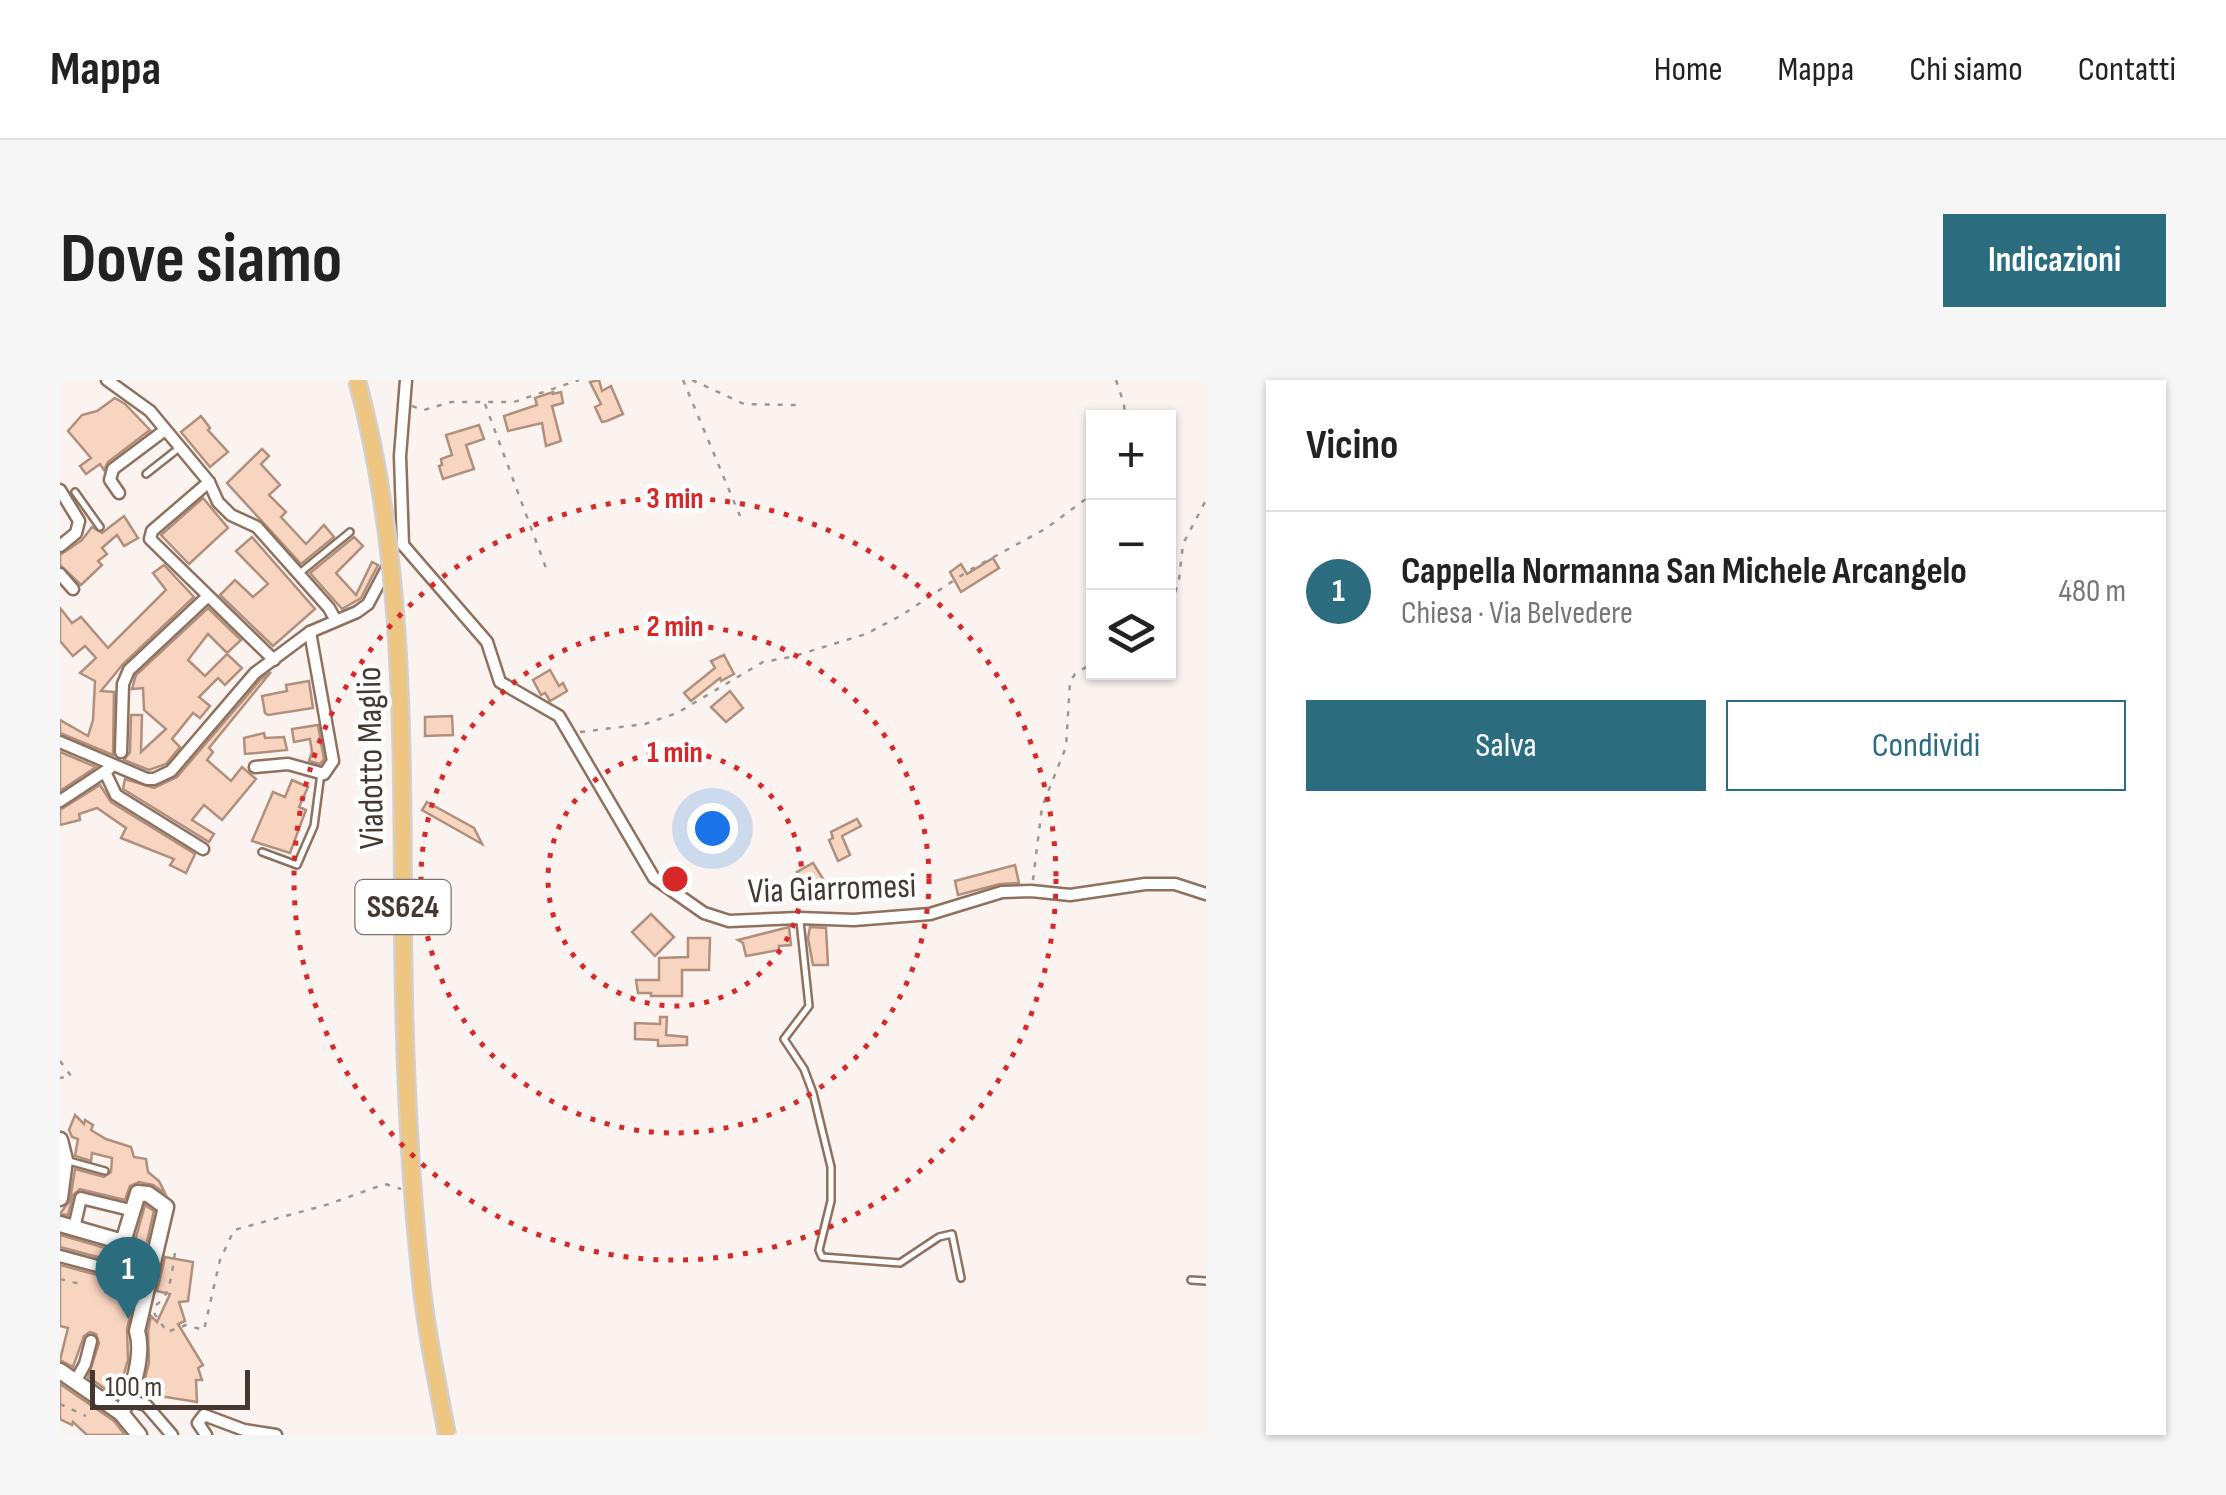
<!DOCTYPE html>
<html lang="it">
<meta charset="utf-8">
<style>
body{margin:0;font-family:"Sofia Sans Condensed",sans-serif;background:#f6f6f6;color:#222}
.controls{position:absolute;right:30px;top:30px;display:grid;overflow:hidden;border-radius:0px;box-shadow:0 2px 8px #0004}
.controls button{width:90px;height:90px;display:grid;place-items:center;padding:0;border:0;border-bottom:2px solid #e0e0e0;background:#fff;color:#222;font:50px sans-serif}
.scale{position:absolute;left:30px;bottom:25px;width:160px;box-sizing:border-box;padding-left:10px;border:5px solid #453830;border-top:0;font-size:28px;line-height:35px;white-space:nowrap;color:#453830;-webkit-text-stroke:8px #fff;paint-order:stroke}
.you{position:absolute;left:652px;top:448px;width:35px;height:35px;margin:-25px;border:8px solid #fff;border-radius:50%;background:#1a73e8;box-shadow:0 0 0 15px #1a73e833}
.badge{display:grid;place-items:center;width:65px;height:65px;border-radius:50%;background:#2b6c7f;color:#fff;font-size:32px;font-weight:700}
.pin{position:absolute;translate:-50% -82px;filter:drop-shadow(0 2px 5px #0008)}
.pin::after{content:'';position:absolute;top:52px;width:35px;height:30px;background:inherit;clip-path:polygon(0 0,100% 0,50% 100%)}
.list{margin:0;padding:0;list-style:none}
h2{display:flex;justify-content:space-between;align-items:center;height:130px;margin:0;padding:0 40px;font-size:42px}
h2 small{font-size:32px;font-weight:400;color:#767676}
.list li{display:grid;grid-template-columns:65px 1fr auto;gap:30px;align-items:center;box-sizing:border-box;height:160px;padding:0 40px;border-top:2px solid #e0e0e0}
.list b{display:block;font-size:38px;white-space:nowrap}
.list p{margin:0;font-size:32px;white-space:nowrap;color:#767676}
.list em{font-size:32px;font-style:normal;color:#767676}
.actions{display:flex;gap:20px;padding:30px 40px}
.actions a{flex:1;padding:22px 0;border:2px solid #2b6c7f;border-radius:0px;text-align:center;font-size:35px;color:#2b6c7f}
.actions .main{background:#2b6c7f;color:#fff}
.icon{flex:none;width:55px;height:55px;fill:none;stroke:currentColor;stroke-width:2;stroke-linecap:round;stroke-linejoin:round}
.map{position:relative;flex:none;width:1146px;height:1055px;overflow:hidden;border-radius:0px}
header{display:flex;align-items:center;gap:60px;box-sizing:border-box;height:140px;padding:0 50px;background:#fff;border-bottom:2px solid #e0e0e0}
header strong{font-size:48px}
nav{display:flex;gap:55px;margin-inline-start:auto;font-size:35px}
.intro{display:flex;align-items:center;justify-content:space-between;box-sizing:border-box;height:240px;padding:0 60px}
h1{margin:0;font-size:70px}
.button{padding:25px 45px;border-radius:0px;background:#2b6c7f;color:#fff;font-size:35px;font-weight:700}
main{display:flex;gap:60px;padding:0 60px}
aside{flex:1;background:#fff;border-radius:0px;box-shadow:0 2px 8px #0004}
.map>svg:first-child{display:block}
.building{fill:#f8d5c1;stroke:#b0907d;stroke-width:2.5}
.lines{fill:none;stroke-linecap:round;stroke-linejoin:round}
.minor-tunnel{stroke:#d6cec9;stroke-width:10;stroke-dasharray:10 5;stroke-linecap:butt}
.service-casing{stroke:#8f715f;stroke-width:10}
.minor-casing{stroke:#8f715f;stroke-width:15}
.secondary-casing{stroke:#8f715f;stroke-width:19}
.path{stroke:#a09690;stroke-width:2.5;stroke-dasharray:5 8;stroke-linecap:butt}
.service{stroke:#fff;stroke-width:5}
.minor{stroke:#fff;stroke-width:10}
.secondary{stroke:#fff;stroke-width:14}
.primary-bridge-casing{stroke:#d2cfcd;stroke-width:20;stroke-linecap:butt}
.primary-bridge{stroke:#eec681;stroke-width:15}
.ring{fill:none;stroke:#d62828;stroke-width:5;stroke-dasharray:5 10}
.labels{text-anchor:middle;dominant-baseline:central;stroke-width:9;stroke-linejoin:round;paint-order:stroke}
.shield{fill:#fff;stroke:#7d746e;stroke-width:2.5}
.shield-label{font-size:32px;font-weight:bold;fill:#453830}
.street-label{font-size:35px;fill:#453830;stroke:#fff}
.centre{fill:#d62828;stroke:#fff;stroke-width:5}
.ring-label{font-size:30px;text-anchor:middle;font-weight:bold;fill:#d62828;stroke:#fff;stroke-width:9;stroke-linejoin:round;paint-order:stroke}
</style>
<header>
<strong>Mappa</strong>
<nav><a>Home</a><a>Mappa</a><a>Chi siamo</a><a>Contatti</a></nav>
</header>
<div class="intro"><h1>Dove siamo</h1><a class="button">Indicazioni</a></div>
<main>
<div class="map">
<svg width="1146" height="1055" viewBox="0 0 1146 1055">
<rect width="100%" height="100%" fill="#faf3ef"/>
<!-- building -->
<g class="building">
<polygon points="539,0 542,11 551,6 563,34 547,41 542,42 535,27 541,24 530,2"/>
<polygon points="493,12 493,14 501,12 503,23 492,26 501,61 486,66 482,43 448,51 444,36 477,25 475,18"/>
<polygon points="55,18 65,24 90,50 48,82 44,90 40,84 26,94 20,86 31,78 8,51 22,35 37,31"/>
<polygon points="141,36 150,48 148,50 168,72 150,87 121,52"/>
<polygon points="419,45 424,59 406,65 414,89 383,99 379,86 382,85 381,79 392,75 386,55"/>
<polygon points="202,69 209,76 201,84 220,105 209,115 226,132 221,137 246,164 264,145 274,157 241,184 167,103"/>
<polygon points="143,118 168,148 129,184 101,155"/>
<polygon points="64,136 78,158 64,166 57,155 42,168 47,174 38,181 42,185 21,205 0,185 0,175 22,160 32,147 42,153"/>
<polygon points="192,157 255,229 213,266 160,215 175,200 193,217 208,204 176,171"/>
<polygon points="294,157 303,166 276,193 296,215 312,182 318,185 301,218 282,229 250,193"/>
<polygon points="933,178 939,188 901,212 890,192 901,184 907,194"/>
<polygon points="104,185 134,217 63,284 41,311 54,312 53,375 0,353 0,340 28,356 33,340 35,301 20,293 36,278 25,266 13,276 0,261 0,228 12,243 21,237 48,268 106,210 93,193"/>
<polygon points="148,228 181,260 167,273 148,254 128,280 145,296 167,274 182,288 165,305 158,298 139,317 150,326 140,338 133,333 112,359 120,367 106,384 89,390 64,380 70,372 71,335 82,335 81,372 106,349 84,330 83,308 72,309 76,295"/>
<polygon points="664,275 674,294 661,301 660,298 631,321 624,313 655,288 651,281"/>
<polygon points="490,290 499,306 503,303 507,311 490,321 485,313 481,315 473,300"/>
<polygon points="211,292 149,368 153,372 147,380 171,401 182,387 196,399 162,440 144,425 132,440 154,454 149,462 63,409 65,399 94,408 117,397 201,299"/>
<polygon points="249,301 253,328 208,335 205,333 202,316 227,311 226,305"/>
<polygon points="670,311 683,328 666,342 651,327"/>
<polygon points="392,336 393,355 365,356 365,337"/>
<polygon points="258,345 264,379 260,384 249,381 252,372 250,359 234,362 232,349"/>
<polygon points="204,353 205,358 224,357 227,370 185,374 184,358"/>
<polygon points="0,372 36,387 0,411"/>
<polygon points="232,400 248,407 239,427 246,430 230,473 192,461 213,412 225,417"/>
<polygon points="40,405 51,422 135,474 126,493 110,485 114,479 61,458 66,448 37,428 19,434 20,440 0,445 0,430"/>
<polygon points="367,422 414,448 422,464 362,430"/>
<polygon points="797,439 801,446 782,456 790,475 778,481 769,460 773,458 771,452"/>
<polygon points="753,483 772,513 757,521 737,492"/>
<polygon points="955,485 959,503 940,504 898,515 895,501"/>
<polygon points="591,534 614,557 595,576 572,552"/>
<polygon points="729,547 731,565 719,566 719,570 686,576 683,563 678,560"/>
<polygon points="750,547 766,548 768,585 753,585 748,558"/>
<polygon points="628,558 650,558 649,590 622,590 622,616 591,616 591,613 578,613 576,600 599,600 599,578 628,577"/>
<polygon points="600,637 607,637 606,655 627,657 627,665 598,666 598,660 575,659 575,643 600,644"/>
<polygon points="15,735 24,744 25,740 33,745 31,750 46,759 71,767 74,777 86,779 88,792 99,801 105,813 93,805 79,802 70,806 65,820 20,809 13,815 8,835 0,834 10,820 15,789 44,797 51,792 52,778 32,773 31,781 15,776 18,759 12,757 9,750"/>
<polygon points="85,825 94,831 67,949 68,980 57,1017 28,997 39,963 36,954 30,952 24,956 13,987 0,980 8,948 0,946 0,885 45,897 45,912 51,915 58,913 70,872 78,865 76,857"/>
<polygon points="0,855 52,870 49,880 0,867"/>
<polygon points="105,877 133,882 128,921 119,922 125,941 118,944 143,985 138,988 142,1000 136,1000 137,1022 81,1013 89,983 88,951 91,936 97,942 110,914 97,911"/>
<polygon points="0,1004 54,1041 65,1055 27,1055 13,1042 12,1045 0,1039"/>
</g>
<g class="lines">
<!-- minor-tunnel -->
<polyline class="minor-tunnel" points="70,863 92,869"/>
<defs>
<g id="service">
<polyline points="86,94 119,68"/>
<polyline points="15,112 40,147"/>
<polyline points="241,192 290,152"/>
<polyline points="202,472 237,485 254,446 261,393"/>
<polyline points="740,541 749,626 724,659 744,689 753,713 771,787 771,821 759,870 762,877 840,883 879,857 892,854 901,898"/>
<polyline points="9,781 45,791"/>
<polyline points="1131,900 1146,901"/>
</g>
<g id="minor">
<polyline points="47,0 90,31 149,102 158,122 171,135 197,147 269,228 275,239"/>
<polyline points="149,102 92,151 90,159 214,280"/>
<polyline points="0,110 19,141 16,153 0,166"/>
<polyline points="59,113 50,100 53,89 105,50"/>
<polyline points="343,165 427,262 440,302 499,336 594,498 644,533 669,541 739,538 794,540 870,534 942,512 971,511 1010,515 1085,504 1115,504 1146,514"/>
<polyline points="343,165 340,76 346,0"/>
<polyline points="0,194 13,209"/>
<polyline points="0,362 87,399 94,399 111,391 195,293 250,252 297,232 308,224 328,186"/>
<polyline points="61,372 63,304 69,290 147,217"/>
<polyline points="195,387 228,384 264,394 273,381 250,252"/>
<polyline points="45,392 56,415 143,469"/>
<polyline points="0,421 50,388"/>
<polyline points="14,848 21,818 70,830"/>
<polyline points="0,876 56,891"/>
<polyline points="52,906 63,862 70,863"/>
<polyline points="15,1002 25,984 31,961"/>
<polyline points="69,1020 86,1025 112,1055"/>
<polyline points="146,1055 138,1043 144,1035 184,1050 216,1055"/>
</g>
<g id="secondary">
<polyline points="0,760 5,780 0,818"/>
<path d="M 0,844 L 63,862 L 78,813 L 88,814 L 106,827 L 77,951 C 84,974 73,1012 61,1033"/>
<polyline points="0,991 61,1033 79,1055"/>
</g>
</defs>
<!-- service casing -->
<use href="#service" class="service-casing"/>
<!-- minor casing -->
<use href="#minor" class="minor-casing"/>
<!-- secondary casing -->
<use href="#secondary" class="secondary-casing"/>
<!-- path -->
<g class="path">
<polyline points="623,0 680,136"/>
<polyline points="632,0 684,24 736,25"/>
<polyline points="1056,0 1064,24 1065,38"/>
<polyline points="425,24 486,188"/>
<polyline points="352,26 364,30 391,22 454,22 519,0"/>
<polyline points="1108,237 1119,200 1123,164 1146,120"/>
<polyline points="520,352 585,344 617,333 703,282 731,277 806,254 842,235 908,191 985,149 1034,113"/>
<polyline points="973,500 982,427 1006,367 1010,302 1015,294 1034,282"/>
<polyline points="0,681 11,696 0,698"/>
<polyline points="0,899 20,904"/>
<path d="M 96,925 C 111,916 112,890 115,873"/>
<polyline points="94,933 107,952 126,945 144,950 160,880 174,850 266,825 325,804 341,809"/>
<polyline points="0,1024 26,1036"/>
</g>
<!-- service -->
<use href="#service" class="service"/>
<!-- minor -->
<use href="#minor" class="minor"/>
<!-- secondary -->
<use href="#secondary" class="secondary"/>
<defs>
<path id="primary-bridge" d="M 297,0 C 343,170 342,344 343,519 C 343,643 347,768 360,891 C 365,946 377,1001 387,1055"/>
</defs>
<!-- primary-bridge casing -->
<use href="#primary-bridge" class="primary-bridge-casing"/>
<!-- primary-bridge -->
<use href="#primary-bridge" class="primary-bridge"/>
</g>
<!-- distance rings -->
<g class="ring">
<circle cx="615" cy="499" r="127"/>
<circle cx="615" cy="499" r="254"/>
<circle cx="615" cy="499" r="381"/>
</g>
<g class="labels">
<!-- shield labels -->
<rect class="shield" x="295.5" y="500" width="95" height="54" rx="8"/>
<g class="shield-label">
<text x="343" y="527">SS624</text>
</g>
<!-- street labels -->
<g class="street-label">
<text transform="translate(311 378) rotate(-91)">Viadotto Maglio</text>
<text transform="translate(772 509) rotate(-2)">Via Giarromesi</text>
</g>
</g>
<circle cx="615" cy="499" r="15" class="centre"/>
<g class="ring-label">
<text x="615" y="128">3 min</text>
<text x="615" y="256">2 min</text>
<text x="615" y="382">1 min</text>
</g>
</svg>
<div class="controls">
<button>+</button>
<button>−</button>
<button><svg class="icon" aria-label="layers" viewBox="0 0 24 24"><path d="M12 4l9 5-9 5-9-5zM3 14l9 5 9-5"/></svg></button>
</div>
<div class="scale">100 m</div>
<div class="you"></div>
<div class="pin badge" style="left:68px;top:939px">1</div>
</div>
<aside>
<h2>Vicino<small></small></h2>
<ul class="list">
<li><span class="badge">1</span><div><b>Cappella Normanna San Michele Arcangelo</b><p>Chiesa · Via Belvedere</p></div><em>480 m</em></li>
</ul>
<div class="actions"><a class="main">Salva</a><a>Condividi</a></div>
</aside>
</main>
